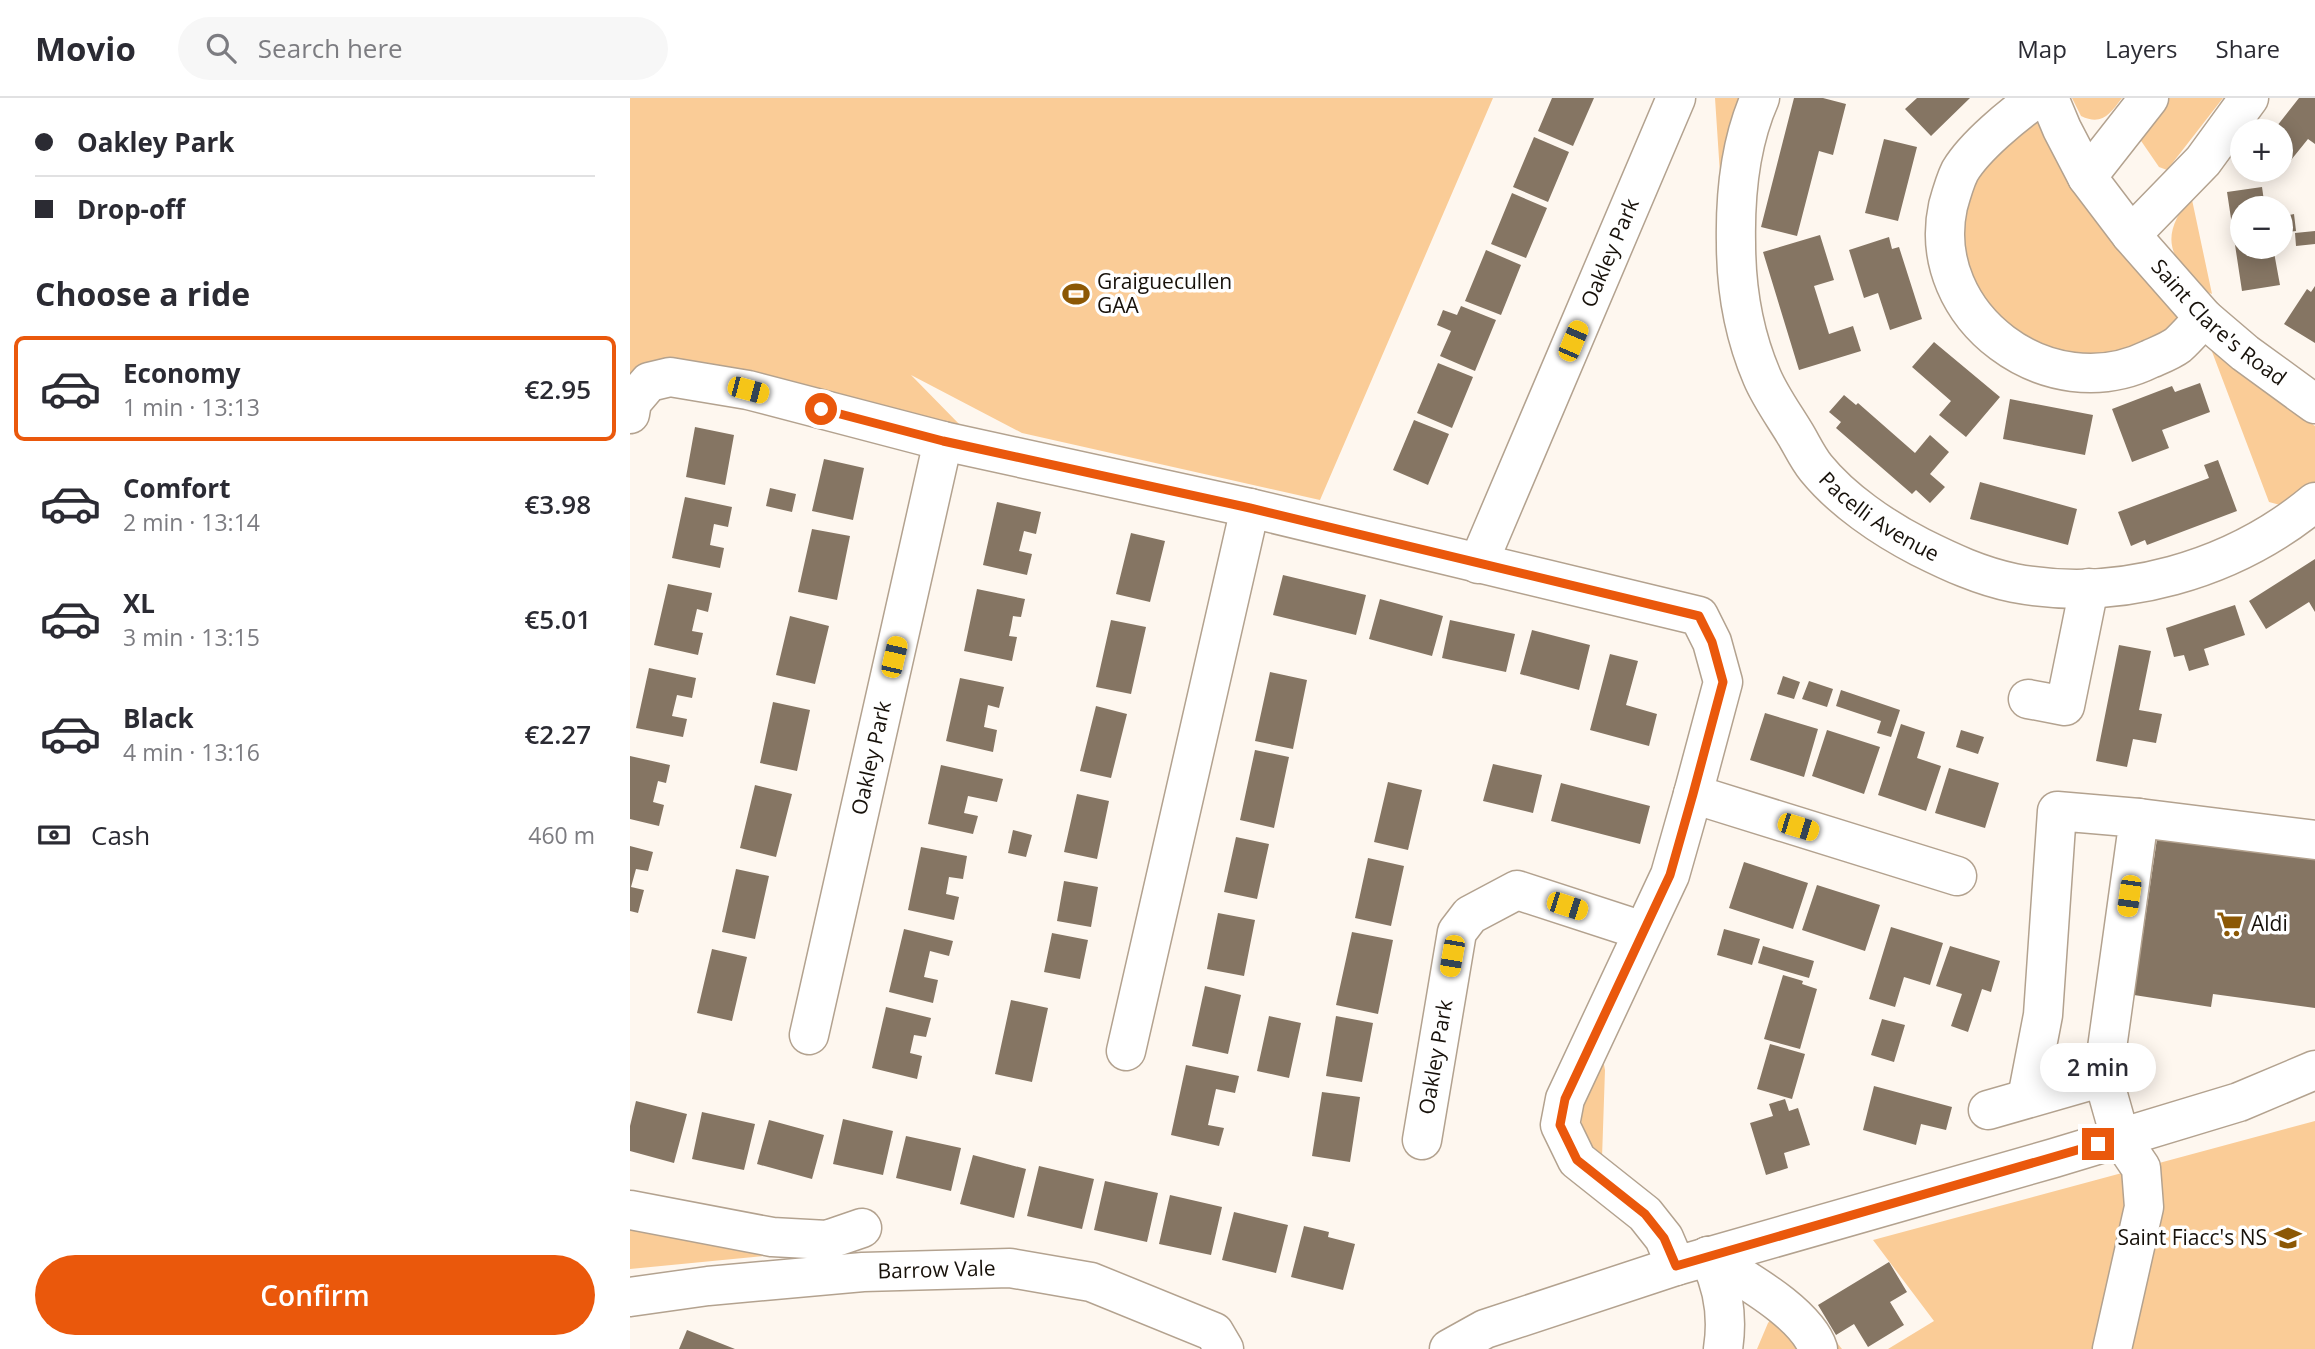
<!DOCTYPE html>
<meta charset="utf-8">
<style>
:root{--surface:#fff;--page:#f7f7f7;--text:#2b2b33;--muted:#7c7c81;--line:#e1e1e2;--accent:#ea580c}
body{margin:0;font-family:"Open Sans",sans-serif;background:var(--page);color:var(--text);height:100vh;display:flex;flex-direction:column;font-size:26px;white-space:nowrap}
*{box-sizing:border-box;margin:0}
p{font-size:23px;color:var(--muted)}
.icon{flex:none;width:38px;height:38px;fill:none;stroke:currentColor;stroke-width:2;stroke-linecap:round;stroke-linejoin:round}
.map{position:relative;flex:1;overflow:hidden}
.panel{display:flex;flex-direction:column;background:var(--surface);width:630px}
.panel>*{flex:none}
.hud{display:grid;align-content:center;height:154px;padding:0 35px;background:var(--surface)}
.fabs{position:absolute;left:1600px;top:21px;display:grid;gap:14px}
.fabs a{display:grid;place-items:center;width:63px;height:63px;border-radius:50%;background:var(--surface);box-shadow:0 4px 18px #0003;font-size:35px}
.end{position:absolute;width:32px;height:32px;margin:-16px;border:9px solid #ea580c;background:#fff;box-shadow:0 0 0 4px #fff}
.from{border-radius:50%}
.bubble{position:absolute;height:49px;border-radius:24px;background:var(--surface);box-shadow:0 4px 18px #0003;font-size:23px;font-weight:600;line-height:49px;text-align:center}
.car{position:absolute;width:21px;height:42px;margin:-21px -10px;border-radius:9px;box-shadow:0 0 5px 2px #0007;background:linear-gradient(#f5c518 24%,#345 0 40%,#f5c518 0 76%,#345 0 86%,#f5c518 0)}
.hud b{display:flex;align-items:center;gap:24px;height:66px;font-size:26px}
.hud b+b{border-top:2px solid var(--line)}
.hud i{width:18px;height:18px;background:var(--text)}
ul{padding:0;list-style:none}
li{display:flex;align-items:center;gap:21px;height:105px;margin:0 14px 10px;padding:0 21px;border:4px solid transparent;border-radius:10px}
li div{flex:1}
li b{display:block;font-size:26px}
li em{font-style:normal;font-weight:600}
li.current{border-color:var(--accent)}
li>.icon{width:63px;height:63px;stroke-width:1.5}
h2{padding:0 35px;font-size:32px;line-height:84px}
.pay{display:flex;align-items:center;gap:18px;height:77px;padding:0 35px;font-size:26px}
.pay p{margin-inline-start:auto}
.action{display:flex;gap:14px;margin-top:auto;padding:14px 35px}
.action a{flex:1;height:80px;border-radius:42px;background:var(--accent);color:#fff;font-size:28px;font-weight:600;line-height:80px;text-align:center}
header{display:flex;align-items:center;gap:42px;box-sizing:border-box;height:98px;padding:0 35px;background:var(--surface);border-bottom:2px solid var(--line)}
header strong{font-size:33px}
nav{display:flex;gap:38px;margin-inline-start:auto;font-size:24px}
.search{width:490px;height:63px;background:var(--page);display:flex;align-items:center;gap:18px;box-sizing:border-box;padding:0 24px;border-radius:38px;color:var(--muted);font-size:26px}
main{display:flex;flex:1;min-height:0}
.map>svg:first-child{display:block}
.green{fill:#facc97}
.building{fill:#857563}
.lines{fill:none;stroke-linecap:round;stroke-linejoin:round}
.minor-casing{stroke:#b3a28f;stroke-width:41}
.major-casing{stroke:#b3a28f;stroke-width:41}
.minor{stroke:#fff;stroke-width:38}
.major{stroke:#fff;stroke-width:38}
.route{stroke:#ea580c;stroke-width:9}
.labels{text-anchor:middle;stroke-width:7;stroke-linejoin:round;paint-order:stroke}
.street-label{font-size:21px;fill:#17110a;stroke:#fff}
.poi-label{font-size:21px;fill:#17110a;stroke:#fff;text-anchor:start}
</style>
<header>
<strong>Movio</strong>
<div class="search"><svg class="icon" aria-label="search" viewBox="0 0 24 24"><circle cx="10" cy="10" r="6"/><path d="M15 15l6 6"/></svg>Search here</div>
<nav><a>Map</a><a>Layers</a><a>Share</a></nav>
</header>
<main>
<section class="panel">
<div class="hud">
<b><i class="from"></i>Oakley Park</b>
<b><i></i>Drop-off</b>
</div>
<h2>Choose a ride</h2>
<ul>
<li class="current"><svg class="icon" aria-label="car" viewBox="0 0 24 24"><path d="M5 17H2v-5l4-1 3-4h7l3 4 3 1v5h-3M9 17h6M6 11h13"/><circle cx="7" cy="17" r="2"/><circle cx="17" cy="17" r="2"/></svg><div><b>Economy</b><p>1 min · 13:13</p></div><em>€2.95</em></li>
<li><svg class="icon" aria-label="car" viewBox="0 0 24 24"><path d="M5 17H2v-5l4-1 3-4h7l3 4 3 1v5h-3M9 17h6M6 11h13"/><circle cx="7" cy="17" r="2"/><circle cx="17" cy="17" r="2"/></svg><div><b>Comfort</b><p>2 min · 13:14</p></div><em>€3.98</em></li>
<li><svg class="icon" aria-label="car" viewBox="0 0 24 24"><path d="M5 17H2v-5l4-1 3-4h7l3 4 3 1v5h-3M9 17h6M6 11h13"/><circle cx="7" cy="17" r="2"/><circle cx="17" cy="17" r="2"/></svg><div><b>XL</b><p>3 min · 13:15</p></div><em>€5.01</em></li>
<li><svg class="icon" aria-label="car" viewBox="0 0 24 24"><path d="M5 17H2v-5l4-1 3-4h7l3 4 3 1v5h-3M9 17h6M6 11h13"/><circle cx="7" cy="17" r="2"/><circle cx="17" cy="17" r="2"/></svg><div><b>Black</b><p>4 min · 13:16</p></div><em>€2.27</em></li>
</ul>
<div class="pay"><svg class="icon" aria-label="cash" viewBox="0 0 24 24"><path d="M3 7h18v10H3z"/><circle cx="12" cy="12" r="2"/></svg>Cash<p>460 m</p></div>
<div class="action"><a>Confirm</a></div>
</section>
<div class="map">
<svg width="1685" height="1251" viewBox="0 0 1685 1251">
<rect width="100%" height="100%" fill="#fef7ef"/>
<path class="green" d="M0 0H863L690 402 392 335 281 277 332 329 0 279Z
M1085 0H1115L1091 91Z
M1442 0H1492C1480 16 1472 28 1451 18Z
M1537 0H1593L1537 72 1529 69 1507 37Z
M1408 17 1555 221 1524 246 1434 262 1345 207 1329 115 1361 54Z
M1561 97 1582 196C1574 193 1568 185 1561 179 1531 148 1539 129 1561 97Z
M1581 251 1636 294 1685 328V385L1654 408 1639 404Z
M972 956 975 972 972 1060C962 1055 960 1049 956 1039 942 1010 960 983 972 956Z
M1685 1023V1251H1258L1304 1223 1243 1142Z
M0 1120 185 1153 0 1171Z
M1165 1192 1212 1251H1127L1138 1225Z"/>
<path class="building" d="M922 0H964L943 48 908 33Z
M1164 0H1193L1216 6 1203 57 1189 53 1167 138 1131 129Z
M1287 0H1340L1301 38 1275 11Z
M1669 0H1685V46L1678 41 1653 72 1650 70V33H1643Z
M904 39 939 54 918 104 883 89Z
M1254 41 1287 49 1268 123 1235 115Z
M1632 89 1635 110H1612V149H1643L1650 187 1612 193 1597 94Z
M882 95 917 110 896 160 861 146Z
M1664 116 1666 133 1650 135V119Z
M1685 133V146L1666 148 1665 135Z
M1190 137 1204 182 1184 188 1199 236 1223 228 1231 253 1169 272 1133 154Z
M1259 139 1262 151 1269 149 1292 221 1260 232 1248 195 1234 200 1219 152Z
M856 152 891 167 871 217 835 203Z
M1685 188V245L1654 226 1677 191 1681 194Z
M831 208 866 222 845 273 810 258 821 233 807 227 813 212 827 217Z
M1304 244 1370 299 1336 339 1309 317 1321 303 1282 269Z
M808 265 843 279 822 330 787 315Z
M1570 285 1580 314 1532 332 1539 350 1502 364 1482 311 1542 288 1545 294Z
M1214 297 1226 307 1228 305 1285 355 1300 337 1319 354 1300 376 1315 389 1300 405 1286 392 1282 396 1206 330 1211 324 1199 314Z
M1380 301 1463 317 1455 357 1373 341Z
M784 322 819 336 798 387 763 372Z
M65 329 104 337 95 387 56 379Z
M194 361 234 370 223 422 182 413Z
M1588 362 1607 413 1517 447 1515 442 1501 448 1488 414 1579 380 1574 367Z
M1350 384 1447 411 1438 447 1340 421Z
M140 390 166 396 162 414 136 408Z
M55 399 102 409 98 429 84 426 80 447 94 450 90 470 42 460Z
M367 404 411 414 406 436 394 433 389 453 402 456 397 477 353 467Z
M182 431 220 438 207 502 168 494Z
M501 435 535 443 520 504 486 496Z
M1685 461V514L1679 504 1636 531 1619 503Z
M653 477 736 497 726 537 643 517Z
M38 486 82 495 78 514 67 511 62 533 73 535 68 557 24 547Z
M347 491 395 501 391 519 383 518 381 529 379 538 387 539 382 563 334 553Z
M750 501 813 518 802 558 739 541Z
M1605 507 1615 537 1574 551 1579 567 1559 573 1554 557 1544 559 1536 530Z
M160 518 199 528 185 586 146 577Z
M481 522 516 529 501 596 466 589Z
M820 522 885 536 876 574 812 560Z
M902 532 960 547 949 592 890 576Z
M1489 547 1521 553 1509 612 1532 616 1526 645 1503 641 1497 669 1466 663Z
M980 556 1008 563 996 607 1027 616 1019 648 960 632Z
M19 570 66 580 62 600 47 597 42 618 57 621 53 639 6 630Z
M640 574 677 582 663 651 625 643Z
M1153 578 1170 584 1164 601 1147 596Z
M330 580 374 589 369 610 358 607 354 629 367 632 363 654 316 643Z
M1179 583 1203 591 1197 609 1172 601Z
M1211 592 1270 612 1261 639 1247 635 1251 623 1206 608Z
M143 604 180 612 167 673 130 665Z
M466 608 497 616 481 680 450 673Z
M1135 615 1188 631 1174 679 1120 662Z
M1271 626 1295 634 1287 660 1311 668 1296 713 1248 697Z
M1197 632 1250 649 1234 696 1182 678Z
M1331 632 1354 639 1348 656 1326 649Z
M625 652 659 659 644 730 610 722Z
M0 658 40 667 36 685 28 683 23 704 34 707 29 728 0 721Z
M863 666 912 677 903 715 853 703Z
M311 667 373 681 367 704 338 698 334 715 348 718 343 736 298 726Z
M1319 670 1369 685 1355 730 1305 715Z
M758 684 792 692 778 752 744 744Z
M931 685 1020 708 1010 746 921 723Z
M125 687 162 696 146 759 110 750Z
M447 696 479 703 467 761 434 754Z
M383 732 402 737 396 759 378 755Z
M1528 734 1685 757V910L1583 896 1581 909 1504 897Z
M606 739 639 746 627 801 594 794Z
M0 748 23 754 18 773 6 771 1 789 14 792 8 815 0 813Z
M291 749 337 758 333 781 319 779 316 796 329 799 324 822 278 812Z
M738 760 774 768 761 828 725 820Z
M1114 764 1178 785 1163 831 1099 810Z
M106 771 139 778 125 841 92 834Z
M434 783 468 789 461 829 427 823Z
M1187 787 1250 807 1235 853 1172 832Z
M588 815 625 822 614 878 577 871Z
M1261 829 1313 845 1300 887 1274 879 1265 909 1239 901Z
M274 831 323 843 319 858 300 853 294 879 308 882 303 905 259 894Z
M1094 831 1130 841 1122 867 1087 857Z
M722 834 763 842 748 916 706 907Z
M422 835 458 842 450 881 414 874Z
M1133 848 1184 863 1179 880 1128 865Z
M1320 848 1370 863 1361 894 1352 891 1338 934 1321 928 1332 896 1306 888Z
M82 851 117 859 102 923 67 915Z
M1153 877 1173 883 1172 886 1187 891 1170 951 1134 941Z
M575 888 611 897 598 956 562 948Z
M381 902 418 910 402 984 365 976Z
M256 909 301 920 296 939 284 937 280 955 292 958 287 981 242 970Z
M639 918 671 925 659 980 627 973Z
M706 918 743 925 732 984 696 978Z
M1252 921 1275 927 1264 964 1241 957Z
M1140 946 1175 956 1162 1001 1127 991Z
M556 967 609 978 605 995 586 991 578 1027 594 1030 589 1048 541 1037Z
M1244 988 1322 1009 1316 1032 1291 1026 1286 1047 1233 1032Z
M692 994 730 999 720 1064 682 1058Z
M1155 1001 1159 1013 1168 1010 1180 1047 1154 1055 1158 1070 1136 1077 1120 1025 1143 1018 1139 1006Z
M6 1003 57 1016 44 1065 0 1053V1028Z
M72 1014 125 1026 114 1072 62 1061Z
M213 1021 263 1033 253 1077 203 1066Z
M139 1022 194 1037 182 1081 127 1066Z
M276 1038 331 1050 321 1093 266 1080Z
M343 1057 396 1071 384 1120 330 1106Z
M409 1068 464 1081 452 1131 397 1118Z
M475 1083 528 1095 517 1144 464 1132Z
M540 1097 592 1109 581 1157 529 1146Z
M604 1114 658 1127 646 1175 592 1162Z
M674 1128 699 1134 698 1139 725 1146 713 1192 661 1179Z
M1259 1164 1277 1194 1260 1204 1274 1227 1238 1249 1224 1226 1206 1237 1188 1207Z
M57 1232 105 1251H49Z"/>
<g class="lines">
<defs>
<g id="minor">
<path id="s1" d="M1130 0C1110 45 1105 95 1106 145 1106 189 1114 237 1132 279 1140 298 1153 316 1164 334 1171 345 1177 359 1186 370 1212 402 1253 430 1290 449 1320 464 1350 478 1384 485 1489 505 1603 472 1685 404"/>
<path d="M1407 0C1383 17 1345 48 1330 73 1325 83 1321 97 1318 108 1294 219 1419 311 1520 261 1529 257 1540 253 1548 247 1557 239 1565 229 1574 220"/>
<path id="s2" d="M1419 0 1432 31 1457 79 1501 137 1574 220 1615 255 1685 306"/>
<path d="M1457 79 1519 0"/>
<path d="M1501 137 1573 63 1619 0"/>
<path d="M0 316 2 304 19 284 40 279 118 292 313 343 620 410 1069 518 1082 544 1093 584 1063 696 1040 777 935 1001 930 1027 947 1062 1015 1116 1034 1140 1046 1168"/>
<path id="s3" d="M848 466 1046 0"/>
<path d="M1398 601 1435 608 1459 490"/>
<path d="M1063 696 1327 778"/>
<path d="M1509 720 1685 742"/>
<path id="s4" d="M179 937 313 343"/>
<path d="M496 953 620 410"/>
<path d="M1397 1000 1413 917 1427 713 1509 720 1473 979"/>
<path d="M1358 1012 1473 979 1490 1039 1511 1070 1514 1109 1482 1251"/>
<path id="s5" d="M792 1042 827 834 840 817 887 792 1013 833"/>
<path d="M0 1112 142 1139 197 1142 232 1130"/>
<path d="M1078 1158C1110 1179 1176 1214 1188 1251"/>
<path d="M1078 1158C1093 1187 1098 1219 1093 1251"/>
<path id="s6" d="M0 1199 78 1188 233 1174 380 1170 461 1184 584 1234 594 1251"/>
</g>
<path id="major" d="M819 1251 855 1231 1046 1168 1424 1060 1609 1004 1685 972"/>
</defs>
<use href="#minor" class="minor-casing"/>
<use href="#major" class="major-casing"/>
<use href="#minor" class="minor"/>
<use href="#major" class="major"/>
</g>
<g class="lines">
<path class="route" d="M191 311 313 343 620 410 1069 518 1082 544 1093 584 1063 696 1040 777 935 1001 930 1027 947 1062 1015 1116 1034 1140 1046 1168 1468 1046"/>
</g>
<defs>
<symbol id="stadium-bare" viewBox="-9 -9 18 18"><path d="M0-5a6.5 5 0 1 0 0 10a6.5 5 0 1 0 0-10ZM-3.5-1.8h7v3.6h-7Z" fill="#8c5805" stroke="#fff" stroke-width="2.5" paint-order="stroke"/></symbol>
<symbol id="supermarket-bare" viewBox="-9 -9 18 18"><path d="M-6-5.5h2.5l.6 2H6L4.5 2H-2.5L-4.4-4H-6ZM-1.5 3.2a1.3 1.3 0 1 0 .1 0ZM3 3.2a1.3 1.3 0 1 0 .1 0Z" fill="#8c5805" stroke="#fff" stroke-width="2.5" paint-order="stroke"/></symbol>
<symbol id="school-bare" viewBox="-9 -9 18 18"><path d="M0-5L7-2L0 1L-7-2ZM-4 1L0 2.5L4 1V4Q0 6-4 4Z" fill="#8c5805" stroke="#fff" stroke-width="2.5" paint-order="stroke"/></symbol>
</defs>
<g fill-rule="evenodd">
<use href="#stadium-bare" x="427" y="177" width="38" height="38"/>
<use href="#supermarket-bare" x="1581" y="807" width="38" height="38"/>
<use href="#school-bare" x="1639" y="1121" width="38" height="38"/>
</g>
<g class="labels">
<g class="street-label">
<text dy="7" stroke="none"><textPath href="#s3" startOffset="338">Oakley Park</textPath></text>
<text dy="7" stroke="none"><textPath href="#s2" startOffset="285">Saint Clare's Road</textPath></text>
<text dy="7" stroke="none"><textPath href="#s1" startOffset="472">Pacelli Avenue</textPath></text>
<text dy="7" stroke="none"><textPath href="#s4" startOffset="284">Oakley Park</textPath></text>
<text dy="7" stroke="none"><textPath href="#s5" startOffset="84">Oakley Park</textPath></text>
<text dy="7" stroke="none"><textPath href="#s6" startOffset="308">Barrow Vale</textPath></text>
</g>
<g class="poi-label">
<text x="467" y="191">Graiguecullen<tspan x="467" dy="24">GAA</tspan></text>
<text x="1621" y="833">Aldi</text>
<text x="1637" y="1147" text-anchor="end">Saint Fiacc's NS</text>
</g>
</g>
</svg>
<div class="fabs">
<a>+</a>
<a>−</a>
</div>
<i class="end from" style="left:191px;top:311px"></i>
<i class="end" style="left:1468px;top:1046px"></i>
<div class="bubble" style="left:1410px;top:945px;width:116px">2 min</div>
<i class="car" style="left:943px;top:243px;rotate:23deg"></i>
<i class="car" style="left:118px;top:292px;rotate:105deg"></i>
<i class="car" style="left:264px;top:559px;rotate:13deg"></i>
<i class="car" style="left:1168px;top:729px;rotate:107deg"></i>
<i class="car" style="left:1499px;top:798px;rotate:188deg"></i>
<i class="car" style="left:937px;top:808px;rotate:108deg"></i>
<i class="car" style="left:822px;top:858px;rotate:190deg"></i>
</div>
</main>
